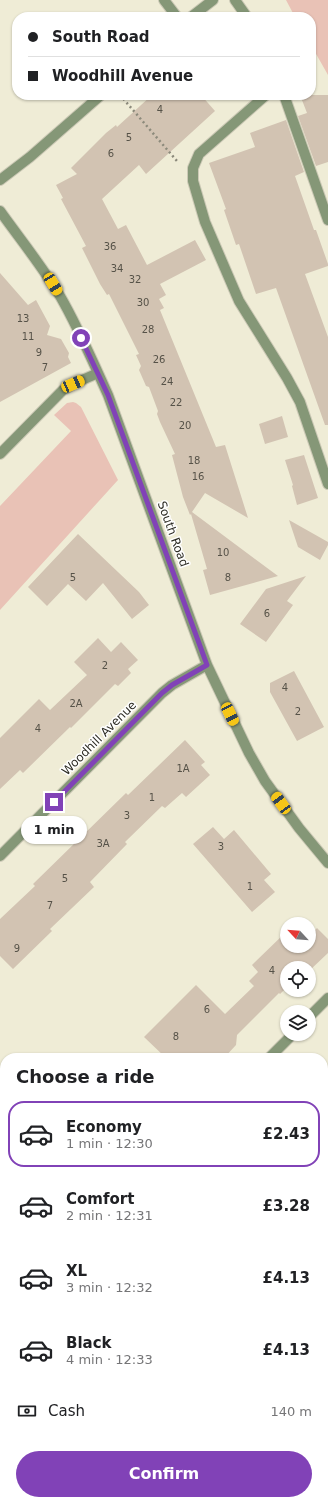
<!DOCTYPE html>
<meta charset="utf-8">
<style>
:root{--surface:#fff;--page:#f2f2f2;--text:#202124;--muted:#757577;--line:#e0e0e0;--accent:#8142b7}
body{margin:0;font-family:"DejaVu Sans",sans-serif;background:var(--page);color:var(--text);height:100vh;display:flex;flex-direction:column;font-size:15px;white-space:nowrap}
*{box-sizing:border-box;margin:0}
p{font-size:13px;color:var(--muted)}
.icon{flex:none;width:22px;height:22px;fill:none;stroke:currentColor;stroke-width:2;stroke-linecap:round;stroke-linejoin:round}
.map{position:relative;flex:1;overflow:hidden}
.panel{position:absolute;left:0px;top:1053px;width:328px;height:452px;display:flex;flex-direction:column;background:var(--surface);border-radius:16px 16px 0 0;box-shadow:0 1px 3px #0004}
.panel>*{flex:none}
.guide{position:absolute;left:12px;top:12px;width:304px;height:88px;border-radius:16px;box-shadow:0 1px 3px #0004;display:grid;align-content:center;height:88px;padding:0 16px;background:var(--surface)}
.needle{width:26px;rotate:296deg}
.controls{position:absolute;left:280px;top:917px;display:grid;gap:8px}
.controls a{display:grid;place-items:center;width:36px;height:36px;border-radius:50%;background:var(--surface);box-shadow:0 1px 3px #0004;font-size:20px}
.end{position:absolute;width:18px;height:18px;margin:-9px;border:5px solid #8142b7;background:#fff;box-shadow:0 0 0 2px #fff}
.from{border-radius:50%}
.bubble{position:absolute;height:28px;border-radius:14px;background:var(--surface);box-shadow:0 1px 3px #0004;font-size:13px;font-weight:800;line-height:28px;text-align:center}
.car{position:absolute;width:12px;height:24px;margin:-12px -6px;border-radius:5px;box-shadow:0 0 3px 1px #0007;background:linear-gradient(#f5c518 24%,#345 0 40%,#f5c518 0 76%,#345 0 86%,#f5c518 0)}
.guide b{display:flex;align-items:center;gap:14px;height:38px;font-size:15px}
.guide b+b{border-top:1px solid var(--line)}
.guide i{width:10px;height:10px;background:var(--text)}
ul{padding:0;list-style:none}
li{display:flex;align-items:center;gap:12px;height:66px;margin:0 8px 6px;padding:0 8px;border:2px solid transparent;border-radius:16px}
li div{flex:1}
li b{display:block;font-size:15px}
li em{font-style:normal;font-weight:800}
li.on{border-color:var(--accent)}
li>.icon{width:36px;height:36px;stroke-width:1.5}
h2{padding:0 16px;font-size:18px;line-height:48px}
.pay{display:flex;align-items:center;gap:10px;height:44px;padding:0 16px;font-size:15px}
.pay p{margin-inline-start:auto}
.cta{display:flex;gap:8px;margin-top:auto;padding:8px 16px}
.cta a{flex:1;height:46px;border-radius:24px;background:var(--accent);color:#fff;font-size:16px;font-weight:800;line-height:46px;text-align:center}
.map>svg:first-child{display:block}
.green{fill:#e9c2b6}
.building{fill:#d2c3b2}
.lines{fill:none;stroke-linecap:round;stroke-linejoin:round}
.minor-casing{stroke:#ccc9b6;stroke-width:12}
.path{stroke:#8c8a7b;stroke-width:2.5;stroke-dasharray:2 3;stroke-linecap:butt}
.minor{stroke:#859777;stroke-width:10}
.route{stroke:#8142b7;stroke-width:5}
.labels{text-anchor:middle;stroke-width:3;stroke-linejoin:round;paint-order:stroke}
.number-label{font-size:10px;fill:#565248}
.street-label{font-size:12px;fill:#2d2c24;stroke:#fff}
</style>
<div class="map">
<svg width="328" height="1505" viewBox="0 0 328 1505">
<rect width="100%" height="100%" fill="#efecd6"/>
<path class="green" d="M286 0H328V75L311 45V17H295Z
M73 402 76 403 81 407 118 480 0 610V506L71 431 54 415 67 403Z"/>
<path class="building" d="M152 95H201L215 111 146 174 139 165 102 199 118 229 126 225 147 265 195 240 206 260 160 284 166 295 159 299 164 308 160 310 216 447 225 445 248 518 205 493 192 512 278 576 210 595 203 570 207 569 191 514 190 515 183 497 172 455 175 454 160 422 157 414 158 411 149 387 146 386 139 370 141 366 136 355 139 354 109 294 107 295 100 284 82 248 86 246 61 199 63 198 56 185 77 174 71 168 106 133 116 125 117 127Z
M300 95H328V162L316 166 298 116 307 113Z
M286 120 304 172 295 176 314 230H316L328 264V266L305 274 328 337V425H325L276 288 256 294 239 244 236 245 224 210 226 209 209 163 255 147 250 133Z
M0 273 28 305 36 300 50 326 47 335 61 339 69 353 68 357 71 363 0 402Z
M282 416 288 437 265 444 259 424Z
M304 455 318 498 297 505 292 486 293 485 285 460Z
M289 520 328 542V545L320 560 298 547Z
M78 534 139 592 149 605 132 619 103 583 86 601 68 584 47 606 28 587Z
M306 576 287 601 293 605 266 642 240 624 266 589Z
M98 638 111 652 121 642 138 660 128 669 131 673 118 686 115 684 71 728 70 727 23 773 20 770 0 789V738L39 699 50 710 87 675 74 662Z
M294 671 324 727 297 741 270 692V683Z
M185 740 205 762 201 765 210 775 186 797 182 793 165 808 162 806 125 842 127 844 90 882 94 887 50 929 52 931 13 969 0 956V919L35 886 33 884 126 793 128 795Z
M213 827 224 839 234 830 271 874 264 880 275 892 252 912 193 844Z
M317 928 328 939V953L309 971V968H287V987L280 994 279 993 237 1035 236 1045 224 1058H166L144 1037 196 985 225 1014 254 986 249 981 258 972 252 965 287 931V946H309V937Z"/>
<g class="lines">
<defs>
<path id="minor" d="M164 0 177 17
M235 0 247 17
M191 17 213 0
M266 95 199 154 193 168V181L205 222 239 301 287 378 300 402 328 484
M284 95 328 220
M0 180 30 157 101 95
M0 211C20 239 42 266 60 296 78 327 93 362 108 395L207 665 249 753 265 781 299 828 328 863
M0 454 63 390 73 384 98 373
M0 856 162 693 172 685 207 665
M309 1017 328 998
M269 1058 293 1034
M0 1499 11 1505"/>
</defs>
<use href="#minor" class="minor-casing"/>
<path class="path" d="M120 95 177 161"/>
<use href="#minor" class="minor"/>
</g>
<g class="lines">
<path class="route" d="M54 802 162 693 172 685 207 665 108 395 81 338"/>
</g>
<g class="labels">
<g class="number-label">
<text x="160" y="113">4</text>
<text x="129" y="141">5</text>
<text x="111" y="157">6</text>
<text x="110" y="250">36</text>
<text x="117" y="272">34</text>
<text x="135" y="283">32</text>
<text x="143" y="306">30</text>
<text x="23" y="322">13</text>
<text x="148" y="333">28</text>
<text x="28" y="340">11</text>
<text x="39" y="356">9</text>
<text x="159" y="363">26</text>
<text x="45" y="371">7</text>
<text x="167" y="385">24</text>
<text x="176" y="406">22</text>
<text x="185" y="429">20</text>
<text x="194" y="464">18</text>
<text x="198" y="480">16</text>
<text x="223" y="556">10</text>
<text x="73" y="581">5</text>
<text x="228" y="581">8</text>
<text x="267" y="617">6</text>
<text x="105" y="669">2</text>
<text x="285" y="691">4</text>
<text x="76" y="707">2A</text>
<text x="298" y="715">2</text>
<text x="38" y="732">4</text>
<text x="183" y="772">1A</text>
<text x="152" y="801">1</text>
<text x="127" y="819">3</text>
<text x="103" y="847">3A</text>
<text x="221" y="850">3</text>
<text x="65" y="882">5</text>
<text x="250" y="890">1</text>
<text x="50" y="909">7</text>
<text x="17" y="952">9</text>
<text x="272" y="974">4</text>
<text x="207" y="1013">6</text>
<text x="176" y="1040">8</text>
</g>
<g class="street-label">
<text transform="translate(173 534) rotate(70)" y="4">South Road</text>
<text transform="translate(99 738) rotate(-45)" y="4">Woodhill Avenue</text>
</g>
</g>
</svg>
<div class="controls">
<a><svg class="needle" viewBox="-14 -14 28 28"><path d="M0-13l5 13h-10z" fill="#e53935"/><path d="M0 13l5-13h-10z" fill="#757577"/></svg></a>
<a><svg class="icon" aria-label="locate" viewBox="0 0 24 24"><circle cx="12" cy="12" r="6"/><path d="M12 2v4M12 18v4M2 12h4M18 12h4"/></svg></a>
<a><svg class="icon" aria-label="layers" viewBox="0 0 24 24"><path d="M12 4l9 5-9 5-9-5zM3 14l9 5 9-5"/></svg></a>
</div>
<i class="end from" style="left:81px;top:338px"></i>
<i class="end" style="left:54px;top:802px"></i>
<div class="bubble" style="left:21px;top:816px;width:66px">1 min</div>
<i class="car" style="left:53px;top:284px;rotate:149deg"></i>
<i class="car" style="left:73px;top:384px;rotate:67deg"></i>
<i class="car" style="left:230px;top:714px;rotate:154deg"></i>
<i class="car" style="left:281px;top:803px;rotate:324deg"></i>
<div class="guide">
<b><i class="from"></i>South Road</b>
<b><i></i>Woodhill Avenue</b>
</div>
<section class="panel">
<h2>Choose a ride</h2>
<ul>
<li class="on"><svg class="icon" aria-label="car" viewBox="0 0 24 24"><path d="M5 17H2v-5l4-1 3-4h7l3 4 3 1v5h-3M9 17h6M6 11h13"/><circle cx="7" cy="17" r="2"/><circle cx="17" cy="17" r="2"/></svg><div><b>Economy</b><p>1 min · 12:30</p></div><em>£2.43</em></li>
<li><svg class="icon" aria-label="car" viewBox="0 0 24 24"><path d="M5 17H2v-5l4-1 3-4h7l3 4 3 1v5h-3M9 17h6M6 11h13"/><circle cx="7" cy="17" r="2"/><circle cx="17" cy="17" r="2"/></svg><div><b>Comfort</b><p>2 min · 12:31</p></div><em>£3.28</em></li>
<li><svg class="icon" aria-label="car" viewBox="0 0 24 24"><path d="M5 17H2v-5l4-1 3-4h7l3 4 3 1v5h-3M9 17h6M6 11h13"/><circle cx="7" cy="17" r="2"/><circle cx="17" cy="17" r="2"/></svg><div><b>XL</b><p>3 min · 12:32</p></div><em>£4.13</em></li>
<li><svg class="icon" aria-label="car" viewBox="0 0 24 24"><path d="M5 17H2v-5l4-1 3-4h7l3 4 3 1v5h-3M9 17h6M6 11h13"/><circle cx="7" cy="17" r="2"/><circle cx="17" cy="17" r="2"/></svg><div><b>Black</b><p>4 min · 12:33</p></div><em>£4.13</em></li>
</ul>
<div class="pay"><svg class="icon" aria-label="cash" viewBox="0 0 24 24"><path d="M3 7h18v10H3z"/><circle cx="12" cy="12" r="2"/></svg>Cash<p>140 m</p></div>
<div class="cta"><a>Confirm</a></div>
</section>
</div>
